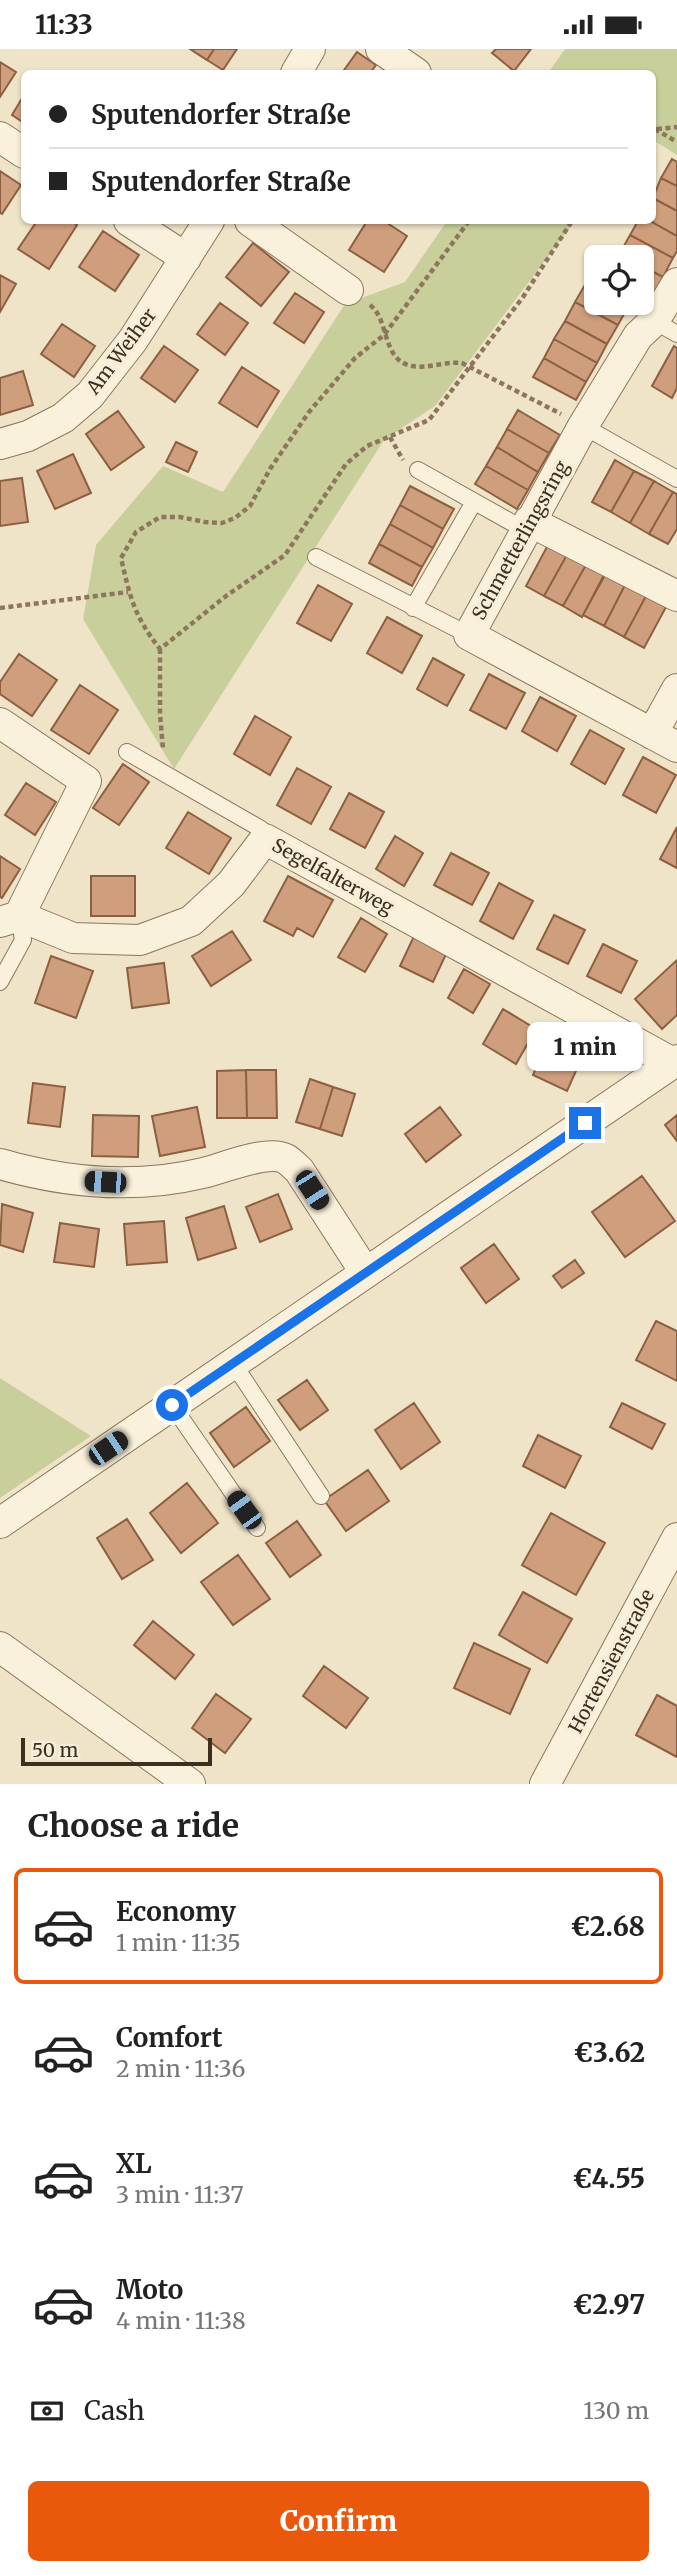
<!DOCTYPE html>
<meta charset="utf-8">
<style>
:root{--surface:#fff;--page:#f2f2f2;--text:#222;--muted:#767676;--line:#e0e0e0;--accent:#ea580c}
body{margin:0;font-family:Merriweather,serif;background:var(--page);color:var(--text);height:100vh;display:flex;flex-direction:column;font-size:26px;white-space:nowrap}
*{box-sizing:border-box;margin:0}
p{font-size:23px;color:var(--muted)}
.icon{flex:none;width:38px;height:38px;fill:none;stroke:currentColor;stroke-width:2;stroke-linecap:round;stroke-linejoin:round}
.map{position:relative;height:1735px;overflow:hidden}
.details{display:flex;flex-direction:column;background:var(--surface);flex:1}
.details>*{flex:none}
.top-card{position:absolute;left:21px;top:21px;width:635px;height:154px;border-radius:10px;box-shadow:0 2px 5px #0004;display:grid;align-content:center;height:154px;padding:0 28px;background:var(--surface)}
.buttons{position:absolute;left:584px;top:196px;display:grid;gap:14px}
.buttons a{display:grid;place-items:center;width:70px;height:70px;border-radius:10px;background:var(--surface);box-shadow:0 2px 5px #0004;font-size:35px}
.scale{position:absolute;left:21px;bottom:18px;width:191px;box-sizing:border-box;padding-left:7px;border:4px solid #3d2e20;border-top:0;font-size:19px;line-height:24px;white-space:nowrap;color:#3d2e20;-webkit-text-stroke:5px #f7eed8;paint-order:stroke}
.end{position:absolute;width:32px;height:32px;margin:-16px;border:9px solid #1a73e8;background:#fff;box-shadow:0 0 0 4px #fff}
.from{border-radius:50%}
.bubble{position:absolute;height:49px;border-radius:10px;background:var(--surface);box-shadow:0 2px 5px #0004;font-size:23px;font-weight:800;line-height:49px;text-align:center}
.car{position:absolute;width:21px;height:42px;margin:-21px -10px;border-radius:9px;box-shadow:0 0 5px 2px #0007;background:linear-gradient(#222 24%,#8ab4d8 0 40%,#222 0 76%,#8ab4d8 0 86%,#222 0)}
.top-card b{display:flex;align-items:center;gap:24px;height:66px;font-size:26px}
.top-card b+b{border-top:2px solid var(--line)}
.top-card i{width:18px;height:18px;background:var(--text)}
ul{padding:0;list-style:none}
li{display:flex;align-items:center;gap:21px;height:116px;margin:0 14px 10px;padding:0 14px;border:4px solid transparent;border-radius:10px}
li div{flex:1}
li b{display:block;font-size:26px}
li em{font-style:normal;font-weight:800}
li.on{border-color:var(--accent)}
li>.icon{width:63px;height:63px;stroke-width:1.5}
h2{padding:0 28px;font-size:32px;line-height:84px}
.pay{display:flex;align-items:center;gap:18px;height:77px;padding:0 28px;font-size:26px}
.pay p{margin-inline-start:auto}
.cta{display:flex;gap:14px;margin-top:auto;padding:14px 28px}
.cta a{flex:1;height:80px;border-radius:10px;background:var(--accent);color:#fff;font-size:28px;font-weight:800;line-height:80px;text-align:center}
.status{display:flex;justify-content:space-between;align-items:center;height:49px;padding:0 35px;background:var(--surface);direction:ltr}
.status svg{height:19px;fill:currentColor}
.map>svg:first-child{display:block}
.green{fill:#c9cf9b}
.building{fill:#cf9f7d;stroke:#8d5f41;stroke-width:2}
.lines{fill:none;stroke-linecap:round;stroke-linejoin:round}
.service-casing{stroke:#8d765c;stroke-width:18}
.minor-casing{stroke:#8d765c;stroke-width:32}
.path{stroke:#8d765c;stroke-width:4.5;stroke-dasharray:5 3.5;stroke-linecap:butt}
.service{stroke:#faf1dc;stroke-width:16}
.minor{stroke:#faf1dc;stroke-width:30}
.route{stroke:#1a73e8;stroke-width:9}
.labels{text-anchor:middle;stroke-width:7;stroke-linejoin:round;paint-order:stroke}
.street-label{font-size:19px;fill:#3d2e20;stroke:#f7eed8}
</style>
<div class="status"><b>11:33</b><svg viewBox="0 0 49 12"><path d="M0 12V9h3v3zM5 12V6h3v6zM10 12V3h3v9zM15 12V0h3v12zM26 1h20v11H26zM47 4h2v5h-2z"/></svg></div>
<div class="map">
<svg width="677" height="1735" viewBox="0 0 677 1735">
<rect width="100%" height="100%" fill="#f0e4c8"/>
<path class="green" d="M565 0H677V106L653 91V24H548Z
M447 172H575L435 357 384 391 174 720 83 570 96 496 163 417 223 443 345 255 405 233Z
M0 1329 91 1387 0 1449Z"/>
<path class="building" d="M190 0H214L207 11Z
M214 0H237L223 21 207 11Z
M496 0H531L514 22 492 4Z
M357 3 376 16 370 24H342Z
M0 13 16 23 0 48Z
M24 46V74L12 66Z
M672 110 677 113V137L661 129Z
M0 122 21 136 2 165 0 164Z
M661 129 677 137V162L653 149Z
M653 149 677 162V187L650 172H653Z
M37 172H71L77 176 49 220 18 200Z
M367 172H384L407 187 384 223 349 201Z
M638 172H650L677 187V202L673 209 630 186Z
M103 182 139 206 115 242 79 218Z
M630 186 673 209 663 228 642 217V208H627L620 204Z
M253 194 289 223 261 257 226 228Z
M596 215 597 216V240L586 234Z
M642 217 663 228 653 247 642 241Z
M0 226 16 235 0 263Z
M586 234 597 240V254H621L628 258 618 276 575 253Z
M295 244 324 263 304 294 274 274Z
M575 253 618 276 607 295 565 272Z
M220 254 248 274 225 306 197 285Z
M565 272 607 295 597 314 554 290Z
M62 275 95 297 74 328 41 305Z
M554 290 597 314 586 333 544 309Z
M164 297 198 321 175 353 141 329Z
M674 297 677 299V339L672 349 652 337Z
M544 309 586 333 576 351 533 328Z
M242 318 279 342 257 378 219 354Z
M23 322 33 356 0 366V329Z
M518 361 560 386 549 404 507 380Z
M118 362 144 398 111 421 86 385Z
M507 380 549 404 538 423 497 398Z
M176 393 197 403 188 423 166 413Z
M497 398 538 423 528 441 486 417Z
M73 405 91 444 55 460 37 422Z
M615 411 634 422 611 463 592 453Z
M486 417 528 441 517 460 475 435Z
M634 422 654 432 630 474 611 463Z
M22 429 28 473 0 477V432Z
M654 432 673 443 649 485 630 474Z
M410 437 454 460 443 480 400 456Z
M673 443 677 445V480L668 495 649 485Z
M400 456 443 480 433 499 390 475Z
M390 475 433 499 422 518 379 495Z
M549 494 568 504 544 547 526 537Z
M379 495 422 518 412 537 369 514Z
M568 504 587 514 563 557 544 547Z
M587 514 605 524 582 568 563 557Z
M605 526 625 536 604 577 583 566Z
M318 536 352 555 331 592 297 574Z
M625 536 646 547 624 588 604 577Z
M646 547 666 558 644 599 624 588Z
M387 568 422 587 402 624 367 604Z
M19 605 57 631 32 667 0 645V633Z
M433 609 464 626 447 657 417 640Z
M489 625 525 644 506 680 470 661Z
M80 636 118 661 89 705 51 681Z
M540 648 576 667 557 702 522 682Z
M255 667 291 688 270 726 234 705Z
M590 681 624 700 605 735 571 715Z
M643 708 676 726 656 764 623 746Z
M123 715 149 733 119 776 93 759Z
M297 719 331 738 311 775 277 756Z
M26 734 56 753 35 786 5 766Z
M349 744 384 763 365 799 330 780Z
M188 763 231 789 209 825 166 799Z
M677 778V819L660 810Z
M395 787 423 804 404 837 376 820Z
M451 804 489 824 472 856 434 836Z
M0 807 20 820 2 849 0 848Z
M91 827H135V867H91Z
M288 827 333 851 313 888 297 879 293 887 264 872Z
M499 834 533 852 513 890 480 872Z
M554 866 585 881 568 915 537 900Z
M361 869 387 885 365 923 338 908Z
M232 882 251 911 211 937 192 907Z
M414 887 447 903 433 933 400 917Z
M603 895 637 912 621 944 587 927Z
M51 907 93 922 76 969 35 954Z
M677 911V966L662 980 635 950Z
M164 914 169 954 132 959 127 919Z
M464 920 490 935 473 964 448 949Z
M503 960 536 980 516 1015 483 995Z
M549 988 584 1004 567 1042 533 1026Z
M246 1021H276L277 1069H247Z
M246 1021 247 1069H217V1022Z
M310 1030 333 1038 320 1080 296 1073Z
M33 1034 65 1038 60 1078 28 1074Z
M333 1038 355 1045 342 1087 320 1080Z
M197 1058 205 1098 160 1107 152 1067Z
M440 1058 461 1086 426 1113 405 1085Z
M93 1066 139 1067 138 1108 92 1107Z
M677 1066V1092L665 1076Z
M642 1127 675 1172 625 1208 592 1163Z
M278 1145 292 1180 260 1193 246 1158Z
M2 1155 33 1164 23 1203 0 1196Z
M224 1157 236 1199 198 1211 186 1169Z
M164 1172 167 1213 127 1216 124 1175Z
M60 1174 99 1180 94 1218 54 1213Z
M494 1195 519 1230 486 1254 461 1219Z
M575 1211 584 1224 562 1239 553 1227Z
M656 1272 677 1282V1332L636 1311Z
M307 1331 328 1361 300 1381 278 1351Z
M414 1354 440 1393 401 1420 375 1381Z
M622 1354 665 1375 652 1400 610 1378Z
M246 1358 270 1392 234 1418 210 1384Z
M538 1386 581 1407 565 1439 523 1417Z
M368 1421 389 1452 346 1482 324 1451Z
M187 1434 218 1474 181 1504 150 1464Z
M551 1464 605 1494 576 1546 522 1516Z
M127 1470 153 1511 122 1530 97 1489Z
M297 1472 321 1506 290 1528 266 1494Z
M238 1506 270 1550 233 1576 201 1533Z
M523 1543 572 1570 547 1614 499 1586Z
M153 1572 194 1606 175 1630 134 1596Z
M474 1594 530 1620 510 1665 454 1639Z
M324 1617 368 1649 346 1679 303 1647Z
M216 1645 251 1670 225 1704 192 1679Z
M657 1646 677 1657V1708L636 1686Z"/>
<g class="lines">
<defs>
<path id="service" d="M654 272 677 285
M583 377 677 430
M418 421 525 481
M316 508 469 586
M413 559 474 453
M127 703 261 780 265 790
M0 933 23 891 19 867
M233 1314 321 1447
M172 1356 257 1479"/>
<path id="minor" d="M381 0 416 24
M296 24 310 0
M0 88 24 104
M129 172 186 209
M250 172 348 241
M677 234 654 272 638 287 583 377 469 586 677 698
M0 395 28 387 63 369 90 346 133 291 209 172
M529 472 677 547
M0 674 86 732 19 867
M652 685 677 640
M0 873 19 867 73 889 140 891 191 872 231 835 265 790 673 1014
M0 1115C66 1134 136 1140 203 1124 224 1119 268 1100 286 1110 291 1113 295 1118 299 1121L365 1223
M0 1474 677 1011
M0 1598 190 1735
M545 1735 677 1489"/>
</defs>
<use href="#service" class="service-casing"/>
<use href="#minor" class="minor-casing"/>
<path class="path" d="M655 80 677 93
M657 80 677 78
M469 172 384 286 355 309 309 363 270 420 250 457 235 469 222 474 205 473 180 468H160L136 483 121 509C130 548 134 567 160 600L226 547 285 506 346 415 367 397 429 371 523 248 572 172
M370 256C390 271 381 311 412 317 428 320 446 312 462 314L561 365
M390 388 403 411
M0 559 128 543
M160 600V665L163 700"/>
<use href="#service" class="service"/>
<use href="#minor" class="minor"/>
</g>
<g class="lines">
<path class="route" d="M172 1356 585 1074"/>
</g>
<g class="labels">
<g class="street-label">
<text transform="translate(121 302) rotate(-53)" y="7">Am Weiher</text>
<text transform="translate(520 491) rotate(-61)" y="7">Schmetterlingsring</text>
<text transform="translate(333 827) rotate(29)" y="7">Segelfalterweg</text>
<text transform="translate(611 1612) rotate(-62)" y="7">Hortensienstraße</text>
</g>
</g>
</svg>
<div class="buttons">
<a><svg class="icon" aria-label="locate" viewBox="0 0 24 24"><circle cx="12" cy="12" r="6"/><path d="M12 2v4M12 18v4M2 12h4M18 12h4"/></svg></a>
</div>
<div class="scale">50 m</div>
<i class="end from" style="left:172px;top:1356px"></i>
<i class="end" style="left:585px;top:1074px"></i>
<div class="bubble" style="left:527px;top:973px;width:116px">1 min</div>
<i class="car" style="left:105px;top:1133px;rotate:273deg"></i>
<i class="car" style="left:312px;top:1141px;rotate:147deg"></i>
<i class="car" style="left:108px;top:1399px;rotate:56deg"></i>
<i class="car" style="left:244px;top:1461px;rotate:324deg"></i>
<div class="top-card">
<b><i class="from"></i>Sputendorfer Straße</b>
<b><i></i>Sputendorfer Straße</b>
</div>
</div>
<section class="details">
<h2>Choose a ride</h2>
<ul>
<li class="on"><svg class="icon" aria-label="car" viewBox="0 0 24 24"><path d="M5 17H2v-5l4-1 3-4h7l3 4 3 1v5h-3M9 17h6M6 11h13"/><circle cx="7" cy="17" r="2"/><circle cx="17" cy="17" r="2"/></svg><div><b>Economy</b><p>1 min · 11:35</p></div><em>€2.68</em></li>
<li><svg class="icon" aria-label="car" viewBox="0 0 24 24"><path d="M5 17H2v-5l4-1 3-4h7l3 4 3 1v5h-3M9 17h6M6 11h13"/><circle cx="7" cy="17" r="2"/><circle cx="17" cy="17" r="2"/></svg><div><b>Comfort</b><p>2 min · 11:36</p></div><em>€3.62</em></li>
<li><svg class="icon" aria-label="car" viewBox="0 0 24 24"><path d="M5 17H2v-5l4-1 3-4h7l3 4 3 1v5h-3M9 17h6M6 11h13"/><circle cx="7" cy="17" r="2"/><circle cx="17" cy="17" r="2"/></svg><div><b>XL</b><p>3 min · 11:37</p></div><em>€4.55</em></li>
<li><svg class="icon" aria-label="car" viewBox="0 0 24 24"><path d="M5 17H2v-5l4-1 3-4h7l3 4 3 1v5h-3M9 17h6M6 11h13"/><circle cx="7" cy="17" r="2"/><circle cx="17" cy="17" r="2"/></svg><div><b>Moto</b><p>4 min · 11:38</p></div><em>€2.97</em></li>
</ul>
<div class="pay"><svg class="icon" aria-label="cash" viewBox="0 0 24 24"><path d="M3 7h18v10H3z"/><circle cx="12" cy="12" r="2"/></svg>Cash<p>130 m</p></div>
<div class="cta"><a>Confirm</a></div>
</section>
